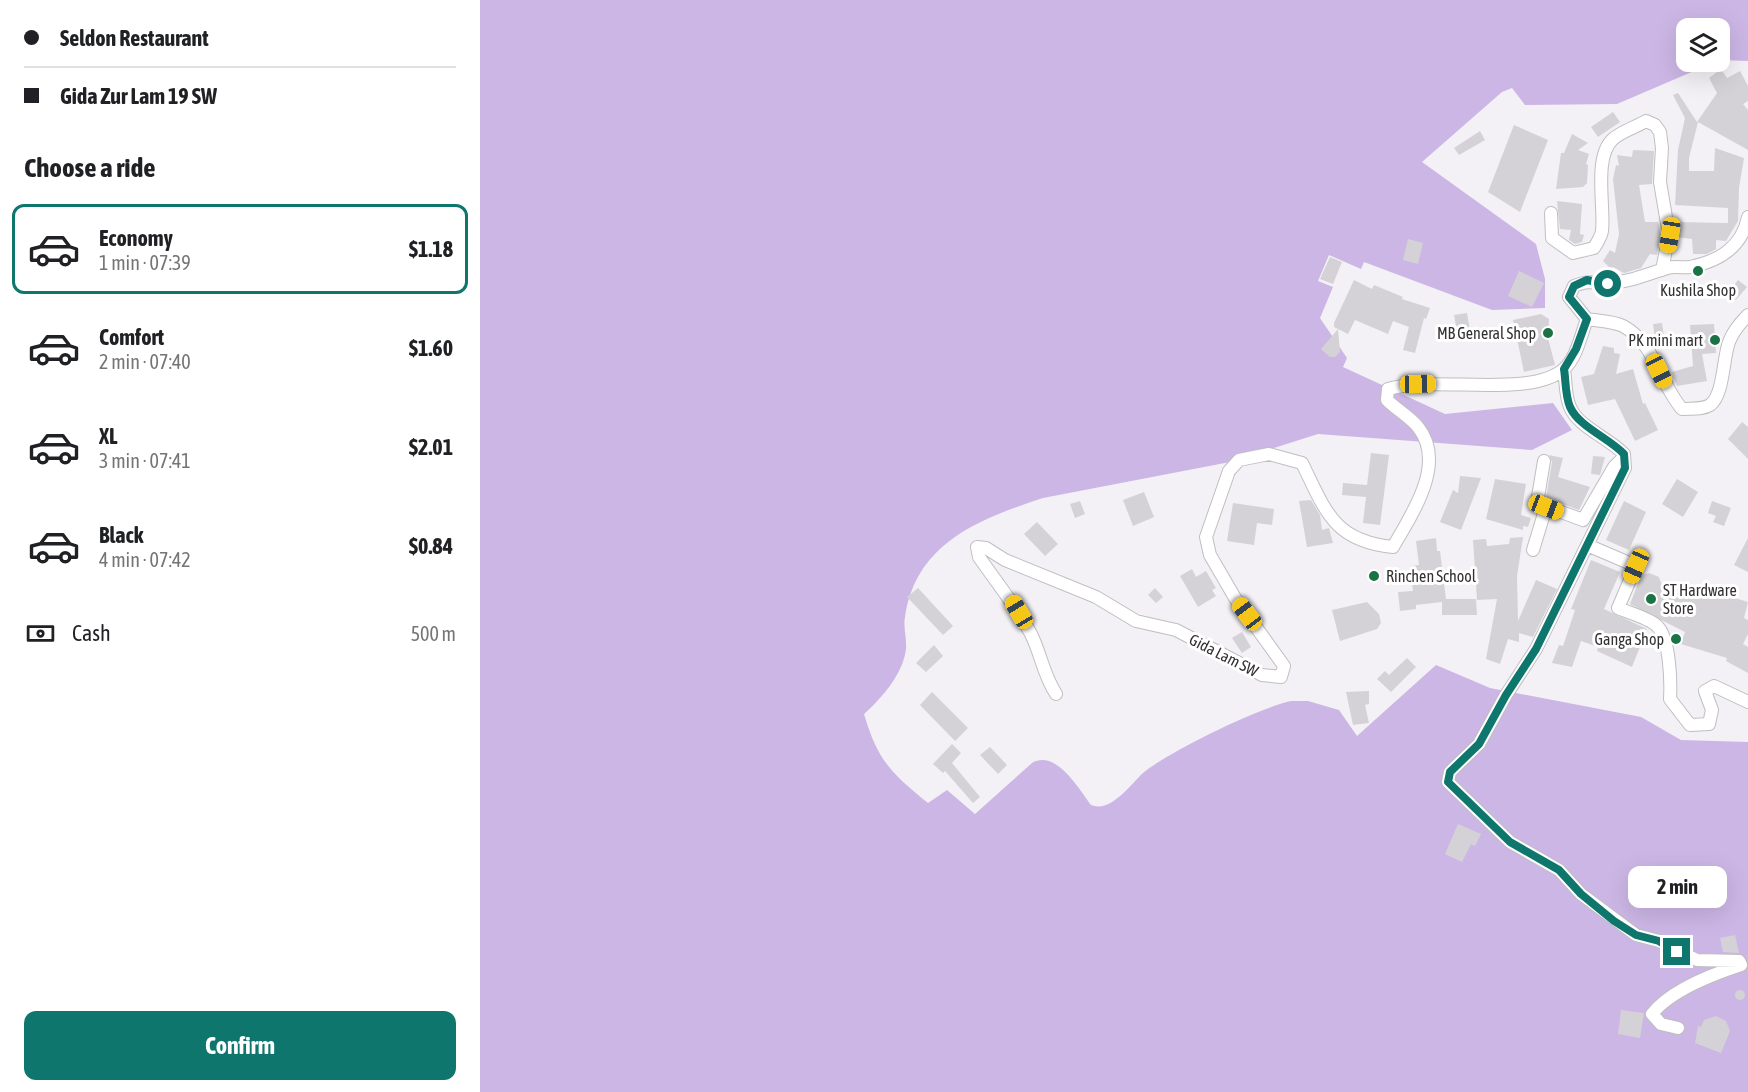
<!DOCTYPE html>
<meta charset="utf-8">
<style>
:root{--surface:#fff;--page:#f2f2f2;--text:#202124;--muted:#757577;--line:#e0e0e0;--accent:#0f766e}
body{margin:0;font-family:"Asap Condensed",sans-serif;background:var(--page);color:var(--text);height:100vh;display:flex;flex-direction:column;font-size:22px;white-space:nowrap}
*{box-sizing:border-box;margin:0}
p{font-size:20px;color:var(--muted)}
.icon{flex:none;width:33px;height:33px;fill:none;stroke:currentColor;stroke-width:2;stroke-linecap:round;stroke-linejoin:round}
.map{position:relative;flex:1;overflow:hidden}
.side{display:flex;flex-direction:column;background:var(--surface);width:480px}
.side>*{flex:none}
.banner{display:grid;align-content:center;height:132px;padding:0 24px;background:var(--surface)}
.controls{position:absolute;left:1196px;top:18px;display:grid;gap:12px}
.controls a{display:grid;place-items:center;width:54px;height:54px;border-radius:12px;background:var(--surface);box-shadow:0 6px 24px #0002;font-size:30px}
.end{position:absolute;width:27px;height:27px;margin:-14px;border:8px solid #0f766e;background:#fff;box-shadow:0 0 0 3px #fff}
.from{border-radius:50%}
.bubble{position:absolute;height:42px;border-radius:12px;background:var(--surface);box-shadow:0 6px 24px #0002;font-size:20px;font-weight:700;line-height:42px;text-align:center}
.car{position:absolute;width:18px;height:36px;margin:-18px -9px;border-radius:8px;box-shadow:0 0 4px 2px #0007;background:linear-gradient(#f5c518 24%,#345 0 40%,#f5c518 0 76%,#345 0 86%,#f5c518 0)}
.banner b{display:flex;align-items:center;gap:21px;height:57px;font-size:22px}
.banner b+b{border-top:2px solid var(--line)}
.banner i{width:15px;height:15px;background:var(--text)}
ul{padding:0;list-style:none}
li{display:flex;align-items:center;gap:18px;height:90px;margin:0 12px 9px;padding:0 12px;border:3px solid transparent;border-radius:12px}
li div{flex:1}
li b{display:block;font-size:22px}
li em{font-style:normal;font-weight:700}
li.current{border-color:var(--accent)}
li>.icon{width:54px;height:54px;stroke-width:1.5}
h2{padding:0 24px;font-size:27px;line-height:72px}
.pay{display:flex;align-items:center;gap:15px;height:66px;padding:0 24px;font-size:22px}
.pay p{margin-inline-start:auto}
.primary-button{display:flex;gap:12px;margin-top:auto;padding:12px 24px}
.primary-button a{flex:1;height:69px;border-radius:12px;background:var(--accent);color:#fff;font-size:24px;font-weight:700;line-height:69px;text-align:center}
main{display:flex;flex:1;min-height:0}
.map>svg:first-child{display:block}
.green{fill:#ccb6e5}
.building{fill:#d4d2d6}
.lines{fill:none;stroke-linecap:round;stroke-linejoin:round}
.minor-casing{stroke:#bfbec1;stroke-width:14}
.minor{stroke:#fff;stroke-width:12}
.route{stroke:#0f766e;stroke-width:8}
.poi-dot{fill:#1a7245;stroke:#fff;stroke-width:2}
.labels{text-anchor:middle;stroke-width:6;stroke-linejoin:round;paint-order:stroke}
.poi-label{font-size:16px;fill:#313132;stroke:#fff;text-anchor:end}
.street-label{font-size:16px;fill:#313132;stroke:#fff}
</style>
<main>
<section class="side">
<div class="banner">
<b><i class="from"></i>Seldon Restaurant</b>
<b><i></i>Gida Zur Lam 19 SW</b>
</div>
<h2>Choose a ride</h2>
<ul>
<li class="current"><svg class="icon" aria-label="car" viewBox="0 0 24 24"><path d="M5 17H2v-5l4-1 3-4h7l3 4 3 1v5h-3M9 17h6M6 11h13"/><circle cx="7" cy="17" r="2"/><circle cx="17" cy="17" r="2"/></svg><div><b>Economy</b><p>1 min · 07:39</p></div><em>$1.18</em></li>
<li><svg class="icon" aria-label="car" viewBox="0 0 24 24"><path d="M5 17H2v-5l4-1 3-4h7l3 4 3 1v5h-3M9 17h6M6 11h13"/><circle cx="7" cy="17" r="2"/><circle cx="17" cy="17" r="2"/></svg><div><b>Comfort</b><p>2 min · 07:40</p></div><em>$1.60</em></li>
<li><svg class="icon" aria-label="car" viewBox="0 0 24 24"><path d="M5 17H2v-5l4-1 3-4h7l3 4 3 1v5h-3M9 17h6M6 11h13"/><circle cx="7" cy="17" r="2"/><circle cx="17" cy="17" r="2"/></svg><div><b>XL</b><p>3 min · 07:41</p></div><em>$2.01</em></li>
<li><svg class="icon" aria-label="car" viewBox="0 0 24 24"><path d="M5 17H2v-5l4-1 3-4h7l3 4 3 1v5h-3M9 17h6M6 11h13"/><circle cx="7" cy="17" r="2"/><circle cx="17" cy="17" r="2"/></svg><div><b>Black</b><p>4 min · 07:42</p></div><em>$0.84</em></li>
</ul>
<div class="pay"><svg class="icon" aria-label="cash" viewBox="0 0 24 24"><path d="M3 7h18v10H3z"/><circle cx="12" cy="12" r="2"/></svg>Cash<p>500 m</p></div>
<div class="primary-button"><a>Confirm</a></div>
</section>
<div class="map">
<svg width="1268" height="1092" viewBox="0 0 1268 1092">
<rect width="100%" height="100%" fill="#f3f1f5"/>
<path class="green" d="M0 0H1268V61L1239 60V28H1206V62H1235L1137 104 1045 105 1032 88 1022 92 942 162 1056 244 1065 279V308L1012 310 884 262 881 269 849 255 838 281 853 287 840 318 867 358 863 367 965 414 1073 403 1092 430 1052 450 838 434 750 462 563 498C499 519 436 543 425 617 423 628 427 638 426 649 423 674 402 698 384 714 398 761 411 773 448 803L467 790 495 814 552 763C576 749 599 789 611 805 631 813 650 785 663 773 688 752 778 708 811 701H828L859 710 877 736 956 665 1010 688 1161 717 1201 740 1268 742V1092H0Z"/>
<path class="building" d="M1241 69 1247 78 1260 71 1268 86V101L1263 104 1268 110V150L1218 122 1209 158V171H1234L1235 148 1264 158 1259 188 1258 221 1246 241 1236 240V249L1227 254H1213L1212 239 1197 237 1195 222 1248 223V208L1195 205 1198 150 1205 118 1193 95 1198 93 1217 122 1237 93 1229 78Z
M1133 112 1140 122 1118 137 1111 127Z
M1034 125 1068 140 1040 212 1008 192Z
M1000 131 1005 140 979 155 974 148Z
M1092 134 1108 143 1098 150 1109 154 1106 164 1108 165 1107 183 1103 187 1076 189 1081 153H1084Z
M1153 150 1174 151 1172 184 1159 185 1165 222H1178L1181 235 1177 255 1170 254 1161 268 1144 273 1133 267 1131 269 1123 261 1130 250 1135 253 1139 234 1133 179 1136 165 1139 166 1137 155 1152 157Z
M1077 201 1102 204 1100 234 1104 235 1102 242 1095 244 1089 240 1091 230 1080 229Z
M928 239 943 243 938 264 923 260Z
M850 257 862 262 853 284 840 279Z
M1039 271 1064 283 1052 307 1028 296Z
M874 280 892 289 894 285 923 297 922 299 950 308 946 319 944 318 935 353 923 350 929 327 913 321 908 334 875 320 868 334 858 329 860 352 855 357H850L841 349 858 329 854 327V323Z
M1258 280 1267 287 1256 300 1248 293Z
M987 313 991 335 978 337 974 315Z
M1061 314 1069 319 1068 338 1075 365 1044 372 1033 320Z
M1182 323 1184 337 1175 339 1173 324Z
M1234 324 1236 353 1222 354 1227 381 1197 386 1192 372 1213 366 1210 325Z
M1123 346 1134 348V353L1140 354 1136 374 1153 369 1163 404 1165 403 1178 430 1155 441 1135 399 1108 405 1101 377 1114 374Z
M1262 422 1268 427V459L1248 439Z
M891 453 909 455 900 525 883 523 886 497 862 495 863 483 887 485Z
M1069 455 1083 458 1078 477 1110 487 1099 510 1066 498 1072 462Z
M1113 456 1125 457 1120 475 1111 474Z
M980 476 1001 478 981 530 960 522 973 490 978 493Z
M1015 479 1046 484 1041 515 1051 518 1048 527 1043 526V530L1006 519Z
M1197 479 1218 492 1203 517 1182 504Z
M664 492 674 517 653 526 643 500Z
M831 500 840 515 842 530 849 528 853 543 827 547 819 501Z
M600 501 605 514 595 518 590 504Z
M1144 501 1166 512 1149 550 1126 540Z
M1232 501 1251 508 1244 526 1233 522 1236 516 1228 513Z
M753 503 794 509 792 525 777 523 774 545 747 541Z
M557 522 578 544 565 556 544 534Z
M1043 537 1037 576 1038 621 1056 580 1077 589 1053 637 1039 633V642L1028 639 1020 664 1006 659 1017 599 997 600 993 540 1006 539 1007 546 1029 544 1030 538Z
M956 538 957 551H960L966 599H996L997 615H962V602L936 605V609L920 611 918 592 933 591 930 566 939 565 936 541Z
M1268 538V572L1254 565Z
M1111 560 1140 572 1124 609 1167 629 1152 667 1117 651 1118 647 1101 641 1092 667 1072 663 1079 645 1083 646 1095 610 1091 609Z
M712 569 716 577 726 571 736 588 732 590 736 596 718 607 700 576Z
M1169 573 1179 577 1184 591 1199 586 1216 594 1219 587 1268 602 1264 618 1268 620V634L1263 644 1268 647V673L1246 661 1247 658 1201 644 1205 632 1150 604 1161 576Z
M438 588 473 626 463 635 427 597Z
M675 588 683 597 676 603 668 595Z
M887 602 899 614 901 623 897 629 860 641 852 610Z
M762 632 771 647 762 653 752 638Z
M454 645 463 656 446 672 436 663Z
M927 658 936 667 911 692 897 679 905 671 909 675Z
M889 691V704L885 705 889 723 873 725 866 692Z
M452 692 488 728 475 741 440 705Z
M472 744 481 753 472 763 500 797 493 803 465 771 463 773 453 764Z
M510 747 527 765 518 774 500 755Z
M978 824 1001 834 995 846 991 844 982 862 965 854Z
M1255 935 1259 953 1243 952 1240 938Z
M1255 995a5 5 0 1 1 10 0a5 5 0 1 1-10 0Z
M1141 1010 1164 1013 1160 1038 1138 1034Z
M1236 1016 1246 1021 1250 1031 1241 1053 1215 1043 1218 1026 1221 1027 1224 1020Z"/>
<g class="lines">
<defs>
<path id="minor" d="M1071 213 1072 238 1093 253 1114 248C1117 243 1121 237 1122 231 1125 207 1113 157 1133 139 1142 131 1156 127 1166 121L1175 125 1180 132 1182 148 1180 182 1189 235 1182 270
M1107 319 1089 297 1094 286C1111 279 1113 284 1129 283 1149 282 1169 274 1187 268 1195 266 1203 268 1210 267 1240 261 1262 247 1268 217
M1084 369C1086 381 1085 396 1090 407 1098 427 1129 438 1144 454L1145 468 1056 649 1026 695 999 744 970 772 968 782 1030 842 1079 870 1101 894 1156 935 1179 941 1217 960 1259 961 1261 965C1233 974 1190 991 1172 1014L1181 1024 1198 1028
M1064 461 1057 503 1103 520 1134 467 1144 457
M1107 545 1156 566 1138 608C1149 613 1169 618 1177 626 1190 638 1191 682 1190 699L1210 725 1229 724 1232 710 1225 691 1234 686 1268 702
M1053 550 1066 507
M576 694C563 674 561 654 551 634 536 606 517 583 499 557L497 547 506 548 525 560 616 597 656 621 696 630 782 675 801 677 804 666 755 598 730 555 726 537 749 471 759 460 789 454 822 463C846 512 854 541 913 547 932 514 967 463 938 427 931 418 916 409 907 400L908 389C953 375 1050 399 1084 369 1097 357 1101 335 1107 319 1118 321 1133 321 1143 326 1175 343 1180 384 1202 409 1212 408 1222 410 1230 405 1244 395 1243 357 1249 342 1253 331 1260 323 1268 315"/>
</defs>
<use href="#minor" class="minor-casing"/>
<use href="#minor" class="minor"/>
</g>
<g class="lines">
<path class="route" d="M1128 284 1107 280 1094 286 1089 297 1107 319 1096 349 1084 369C1086 381 1085 395 1090 407 1099 427 1129 438 1144 454L1145 468 1056 649 1026 695 999 744 970 772 968 782 1030 842 1079 870 1101 894 1134 921 1156 935 1179 941 1197 952"/>
</g>
<g class="poi-dot">
<circle cx="1218" cy="271" r="6"/>
<circle cx="1068" cy="333" r="6"/>
<circle cx="1235" cy="340" r="6"/>
<circle cx="894" cy="576" r="6"/>
<circle cx="1171" cy="599" r="6"/>
<circle cx="1196" cy="639" r="6"/>
</g>
<g class="labels">
<g class="poi-label">
<text x="1218" y="296" text-anchor="middle">Kushila Shop</text>
<text x="1056" y="339">MB General Shop</text>
<text x="1223" y="346">PK mini mart</text>
<text x="906" y="582" text-anchor="start">Rinchen School</text>
<text x="1183" y="596" text-anchor="start">ST Hardware<tspan x="1183" dy="18">Store</tspan></text>
<text x="1184" y="645">Ganga Shop</text>
</g>
<g class="street-label">
<text transform="translate(744 655) rotate(27)" y="6">Gida Lam SW</text>
</g>
</g>
</svg>
<div class="controls">
<a><svg class="icon" aria-label="layers" viewBox="0 0 24 24"><path d="M12 4l9 5-9 5-9-5zM3 14l9 5 9-5"/></svg></a>
</div>
<i class="end from" style="left:1128px;top:284px"></i>
<i class="end" style="left:1197px;top:952px"></i>
<div class="bubble" style="left:1148px;top:866px;width:99px">2 min</div>
<i class="car" style="left:1190px;top:235px;rotate:189deg"></i>
<i class="car" style="left:1179px;top:371px;rotate:154deg"></i>
<i class="car" style="left:938px;top:384px;rotate:89deg"></i>
<i class="car" style="left:1066px;top:507px;rotate:111deg"></i>
<i class="car" style="left:1156px;top:566px;rotate:204deg"></i>
<i class="car" style="left:539px;top:612px;rotate:329deg"></i>
<i class="car" style="left:767px;top:614px;rotate:323deg"></i>
</div>
</main>
